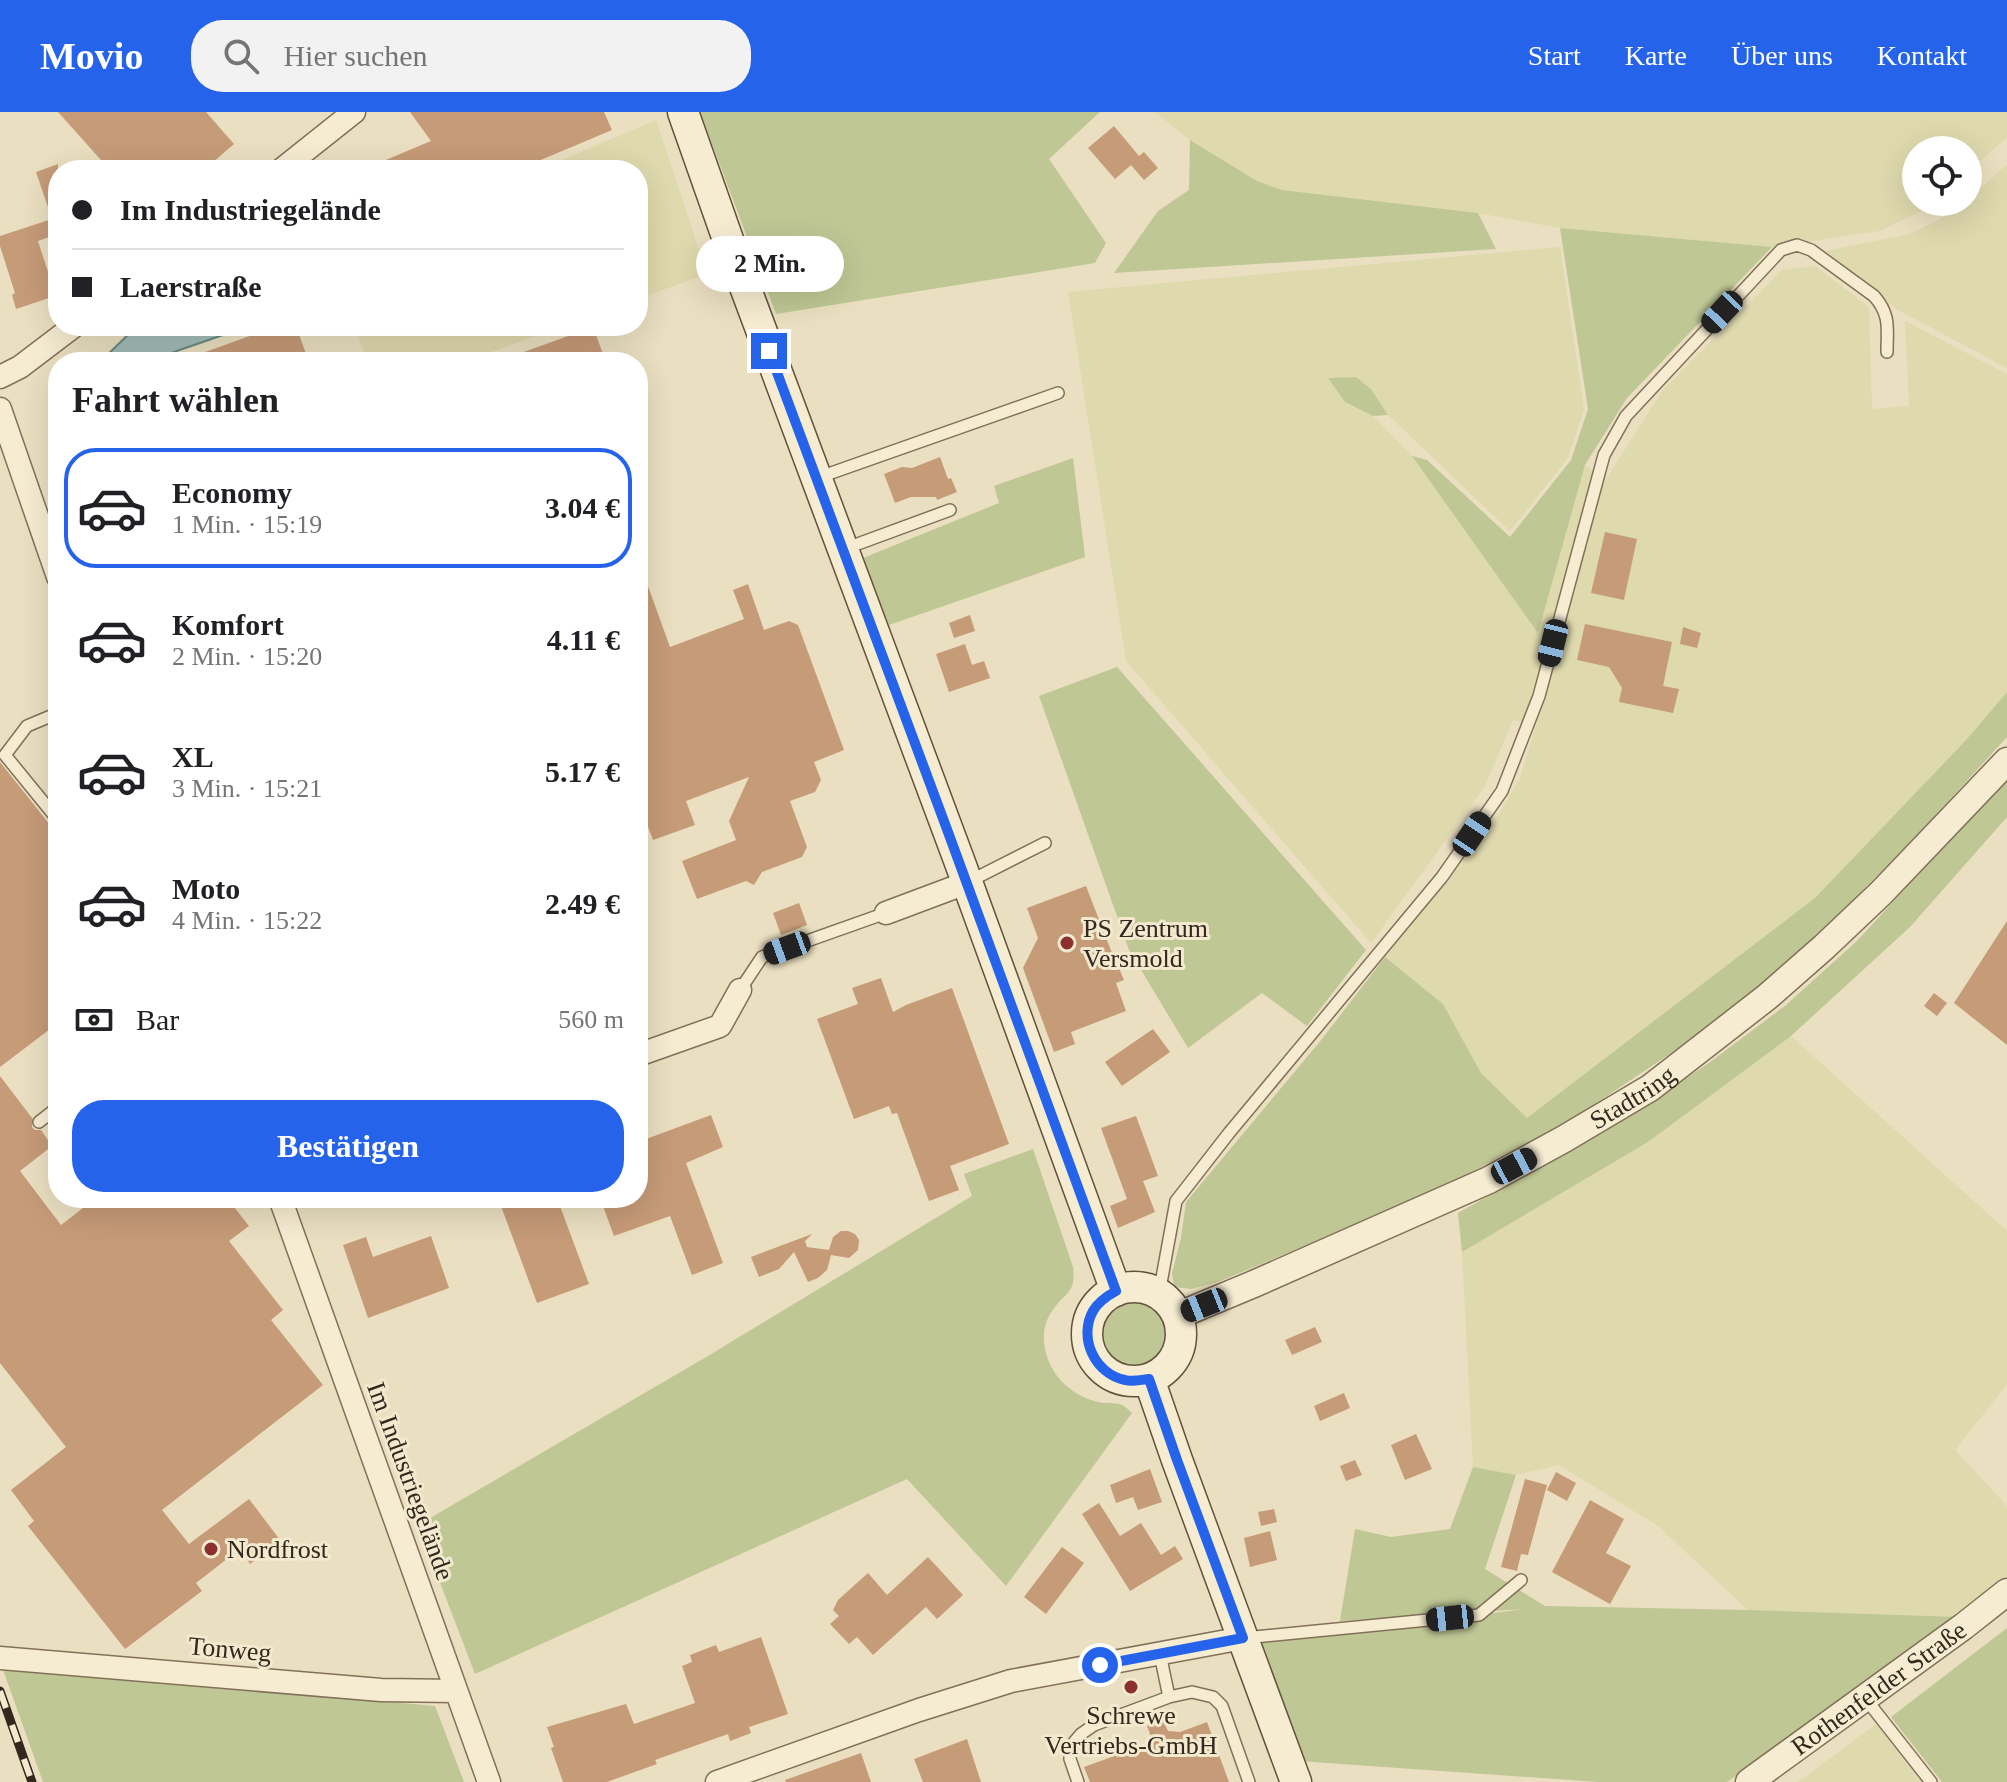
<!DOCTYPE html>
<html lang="de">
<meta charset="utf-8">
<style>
:root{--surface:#fff;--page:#f2f2f2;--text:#202124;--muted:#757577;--line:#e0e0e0;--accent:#2563eb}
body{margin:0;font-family:"Times New Roman",serif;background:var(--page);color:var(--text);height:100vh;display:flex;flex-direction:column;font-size:30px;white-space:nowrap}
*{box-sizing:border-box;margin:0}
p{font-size:26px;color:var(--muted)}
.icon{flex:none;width:44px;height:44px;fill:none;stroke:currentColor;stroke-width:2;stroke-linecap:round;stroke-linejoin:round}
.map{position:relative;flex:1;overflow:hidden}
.panel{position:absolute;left:48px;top:240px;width:600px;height:856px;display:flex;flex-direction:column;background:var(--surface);border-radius:32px;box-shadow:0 8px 32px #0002}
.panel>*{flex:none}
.banner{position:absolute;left:48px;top:48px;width:600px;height:176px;border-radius:32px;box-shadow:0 8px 32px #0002;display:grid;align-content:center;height:176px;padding:0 24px;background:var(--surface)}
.buttons{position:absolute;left:1902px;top:24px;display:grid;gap:16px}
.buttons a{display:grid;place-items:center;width:80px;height:80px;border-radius:50%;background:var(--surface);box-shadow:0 8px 32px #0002;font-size:40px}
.end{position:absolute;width:36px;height:36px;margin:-18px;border:10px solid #2563eb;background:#fff;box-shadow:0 0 0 4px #fff}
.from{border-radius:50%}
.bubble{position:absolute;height:56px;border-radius:28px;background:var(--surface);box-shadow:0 8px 32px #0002;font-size:26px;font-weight:700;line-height:56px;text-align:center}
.car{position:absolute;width:24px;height:48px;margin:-24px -12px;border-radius:10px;box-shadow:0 0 6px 2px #0007;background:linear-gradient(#222 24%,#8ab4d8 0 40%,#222 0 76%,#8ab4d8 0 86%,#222 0)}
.banner b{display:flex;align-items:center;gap:28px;height:76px;font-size:30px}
.banner b+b{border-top:2px solid var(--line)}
.banner i{width:20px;height:20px;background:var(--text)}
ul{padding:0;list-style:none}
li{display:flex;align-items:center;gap:24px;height:120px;margin:0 16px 12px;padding:0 8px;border:4px solid transparent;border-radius:32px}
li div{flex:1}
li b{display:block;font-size:30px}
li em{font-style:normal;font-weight:700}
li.active{border-color:var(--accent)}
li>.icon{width:72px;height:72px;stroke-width:1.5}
h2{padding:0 24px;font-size:36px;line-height:96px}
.pay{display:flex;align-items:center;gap:20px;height:88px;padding:0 24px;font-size:30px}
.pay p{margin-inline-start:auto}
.action{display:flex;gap:16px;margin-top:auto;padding:16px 24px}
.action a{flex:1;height:92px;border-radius:32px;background:var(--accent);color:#fff;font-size:32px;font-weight:700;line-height:92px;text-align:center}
header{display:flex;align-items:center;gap:48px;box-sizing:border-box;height:112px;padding:0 40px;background:var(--accent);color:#fff}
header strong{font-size:38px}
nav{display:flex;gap:44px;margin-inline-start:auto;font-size:28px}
.search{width:560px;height:72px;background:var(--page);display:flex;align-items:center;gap:20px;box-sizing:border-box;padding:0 28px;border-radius:32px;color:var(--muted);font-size:30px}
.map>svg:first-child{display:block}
.farmland{fill:#dfd9ae}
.green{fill:#bfc795}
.water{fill:#a2bcb6;stroke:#6a8983;stroke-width:2}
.building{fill:#c69b78}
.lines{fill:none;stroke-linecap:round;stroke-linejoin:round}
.service-casing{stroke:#827059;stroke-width:14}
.minor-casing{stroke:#827059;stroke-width:25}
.tertiary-casing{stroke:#827059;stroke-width:29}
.secondary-casing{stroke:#63513c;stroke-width:33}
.service{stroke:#f6ecd2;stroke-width:11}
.minor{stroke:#f6ecd2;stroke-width:22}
.tertiary{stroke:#f6ecd2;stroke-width:26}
.secondary{stroke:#f6ecd2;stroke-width:30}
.rail-casing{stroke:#32281d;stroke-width:9}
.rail{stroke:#f2e9ce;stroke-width:6;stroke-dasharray:18;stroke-linecap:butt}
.route{stroke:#2563eb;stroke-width:10}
.poi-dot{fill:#8c302d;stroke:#f2e9ce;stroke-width:3}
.labels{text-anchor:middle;stroke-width:6;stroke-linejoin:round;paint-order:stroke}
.poi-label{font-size:26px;fill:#32281d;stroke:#f2e9ce;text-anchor:start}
.street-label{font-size:26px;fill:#32281d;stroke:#f2e9ce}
</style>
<header>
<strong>Movio</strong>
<div class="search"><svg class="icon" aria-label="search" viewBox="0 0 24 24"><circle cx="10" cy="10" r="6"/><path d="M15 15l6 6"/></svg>Hier suchen</div>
<nav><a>Start</a><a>Karte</a><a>Über uns</a><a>Kontakt</a></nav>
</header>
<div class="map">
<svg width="2007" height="1670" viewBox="0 0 2007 1670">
<rect width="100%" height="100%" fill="#eadfc0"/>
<path class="farmland" d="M1155 0H2007V25L1968 60V38H1916V90H1935L1929 95 1880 119 1772 135 1560 116 1478 101 1282 78 1257 69 1190 28Z
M656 8 707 162 638 187V58H538Z
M2007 53V256L1898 198 1825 139 1910 122 1950 102 1964 90H1968V87Z
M1560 135 1584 297 1568 346 1510 419 1388 303 1371 277 1356 265 1329 266 1345 290 1373 304 1412 344 1538 520 1585 353 1606 367 1663 278 1782 158 1815 154 1869 195 1872 297 1909 294 1905 209 2007 262V580L1967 627 1815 786 1527 1007 1481 961 1443 892 1385 845 1495 709 1520 666 1536 613 1513 608 1485 674 1371 831 1126 549 1068 180Z
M355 214H563L464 250H367Z
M1791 924 2007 1119V1272L1955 1338 2007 1394V1467L1961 1505 1748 1498 1658 1414 1559 1353 1516 1363 1473 1355 1462 1140 1648 1030Z
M1876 1612 1921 1670H1798Z"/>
<path class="green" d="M700 0H1100L1049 47 1106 131 1095 151 776 202Z
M1190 28 1257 69 1282 78 1478 101 1496 137 1114 161 1158 99 1189 78Z
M1560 116 1772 135 1627 286 1585 353 1538 521 1412 344 1427 348 1510 425 1571 348 1588 297Z
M1356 265 1371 277 1388 303 1373 304 1345 290 1328 266Z
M1073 346 1085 445 889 513 863 446 999 391 994 374Z
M1117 555 1366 838 1307 914 1262 881 1188 936 1129 838 1039 584Z
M2007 580V625L1921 719 1819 823 1716 911 1559 1016 1427 1083 1218 1170 1191 1177 1174 1175 1172 1161 1181 1126 1186 1090 1322 927 1385 845 1443 892 1481 961 1527 1006 1815 786 1967 627Z
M2007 665V705L1910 815 1791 924 1648 1030 1462 1140 1458 1101 1604 1020 1709 951 1786 893 1858 828Z
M1033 1037 1073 1155C1076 1182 1066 1179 1053 1198 1034 1222 1047 1259 1069 1276 1079 1284 1091 1289 1103 1291 1109 1291 1117 1291 1122 1293 1126 1295 1129 1298 1132 1301L1006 1474 907 1367 475 1562 418 1413 708 1244 972 1084 964 1062Z
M1094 1224a39 39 0 1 1 78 0a39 39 0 1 1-78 0Z
M1473 1355 1516 1363 1485 1457 1545 1494 1748 1498 1961 1505 1727 1670H1599L1299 1649 1259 1531 1524 1497 1340 1509 1355 1417 1391 1425 1450 1417Z
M2007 1516V1670H1942L1891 1605Z
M2 1555 435 1594 464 1670H43Z"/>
<path class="water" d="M137 214H249L145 250H100Z"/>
<path class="building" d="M58 0H206L234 32 204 58H110Z
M410 0H604L612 18 517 58H362L431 29Z
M1114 14 1139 44 1144 40 1158 56 1144 68 1131 53 1115 67 1088 36Z
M58 52V122L38 129 51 169 54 168 58 183 16 197 12 183 15 181 0 134V124L52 107 36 60Z
M278 214H296L309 250H184L183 248Z
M593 215 606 250H502V248Z
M940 345 948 367 951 366 957 380 937 388 936 385H911L895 391 884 362 902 355 912 356Z
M1605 420 1637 427 1624 488 1591 481Z
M638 452H640L670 535 744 507 733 478 748 472 764 518 789 509 798 513 844 638 814 650 821 668 815 680 790 689 807 735 802 745 762 760 754 773 746 769 697 787 682 749 736 728 729 709 749 665 686 689 695 713 653 728 638 688Z
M970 503 975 519 954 526 949 511Z
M1585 512 1672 530 1663 574 1679 577 1673 601 1619 590 1622 576 1609 555 1577 548Z
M1683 515 1701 521 1697 536 1680 532Z
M965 532 972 553 984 549 990 566 949 580 936 542Z
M0 650 58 723V911L0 955Z
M1086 774 1117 854H1118L1124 868 1116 871 1126 899 1071 920 1075 932 1054 940 1023 856 1038 826 1027 796Z
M799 791 807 813 781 823 773 801Z
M2007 809V933L1954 891Z
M881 866 893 900 906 893 952 876 1009 1032 950 1054 959 1078 929 1089 897 1001 892 1002 889 994 854 1007 817 907 858 892 852 876Z
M1934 881 1947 891 1937 904 1924 894Z
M1153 917 1170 940 1122 974 1105 950Z
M0 964 32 1006V1015L35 1018H41L52 1034 20 1059 61 1113 96 1086H227L249 1114 229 1129 283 1198 271 1208 323 1273 162 1398 189 1432 249 1387 280 1428 250 1452 241 1436 196 1471 202 1479 125 1537 28 1414 34 1409 11 1378 66 1335 0 1251Z
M711 1003 723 1035 686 1051 723 1151 692 1163 670 1104 614 1124 600 1086H638V1030Z
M1136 1004 1158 1064 1143 1069 1155 1100 1118 1116 1110 1094 1127 1087 1101 1016Z
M498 1086H557L589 1172 537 1191Z
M841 1119H848L855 1122 859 1128 858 1138 849 1146 831 1143 827 1158 818 1166 808 1170 794 1140 779 1157 759 1165 751 1145 812 1122 805 1129 807 1135 829 1138 833 1125Z
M431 1124 449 1176 368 1206 343 1133 366 1125 373 1145Z
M1315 1215 1322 1230 1292 1243 1285 1228Z
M1344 1281 1350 1296 1320 1309 1314 1294Z
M1416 1322 1432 1357 1405 1368 1391 1333Z
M1355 1348 1362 1363 1346 1369 1340 1354Z
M1150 1357 1162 1390 1138 1398 1133 1385 1116 1391 1110 1373Z
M1556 1360 1576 1371 1567 1389 1547 1378Z
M1525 1367 1547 1373 1528 1443 1521 1442 1517 1459 1501 1455Z
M1590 1388 1624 1407 1606 1441 1631 1454 1610 1492 1552 1460Z
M1099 1391 1120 1424 1141 1411 1161 1443 1175 1434 1183 1447 1130 1479 1082 1402Z
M1274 1397 1277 1410 1261 1414 1258 1400Z
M1270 1419 1277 1448 1250 1455 1244 1426Z
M1062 1435 1084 1451 1046 1502 1024 1485Z
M928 1445 963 1483 937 1507 926 1495 873 1543 857 1525 849 1532 830 1512 839 1504 833 1498 838 1488 868 1461 887 1483Z
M761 1525 788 1602 749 1615 751 1621 730 1629 728 1622 655 1648 657 1652 607 1670H563L551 1636 554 1635 547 1615 626 1592 634 1612 695 1591 682 1554 692 1550 690 1543 716 1533 719 1540Z
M1163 1608 1168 1619 1180 1620 1207 1610 1229 1670H1090L1084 1655 1153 1630 1147 1614Z
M967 1627 981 1670H923L914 1647Z
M861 1641 871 1670H786L785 1668Z"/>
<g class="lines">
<defs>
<path id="service" d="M817 366 1058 281
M844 437 950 398
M58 601 27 614 5 643 58 708
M970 769 1045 731
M740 878 762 845 886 801
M39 1010 58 995
M1159 1182 1176 1089 1229 1021 1442 765 1502 679 1539 584 1604 343 1626 304 1781 138 1797 133 1811 138 1874 184C1891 203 1887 217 1887 240
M1244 1526 1479 1503 1521 1468
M1160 1542 1169 1585
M1865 1586 1931 1670
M1078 1670 1070 1647V1639L1075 1629 1081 1622 1094 1613 1169 1585 1192 1580 1213 1585 1222 1594 1249 1670"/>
<path id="minor" d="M281 58 354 0
M0 265 20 255 74 214
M0 297 58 465
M886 801 966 771
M638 943 720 914 740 878
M280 1086 489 1670
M0 1546 381 1578 456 1579
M717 1670 919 1598 1011 1569 1243 1526"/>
<g id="tertiary">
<path id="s1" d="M1177 1204 1256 1171 1489 1068 1564 1027 1650 976 1767 885 1824 835 1881 781 2007 649"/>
<path id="s2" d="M1749 1670 1964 1514 2007 1480"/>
</g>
<path id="secondary" d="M683 0 738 156 959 748 1116 1179
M1087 1222a47 47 0 1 1 94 0a47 47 0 1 1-94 0Z
M1149 1267 1177 1348 1296 1670"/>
</defs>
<use href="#service" class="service-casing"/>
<use href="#minor" class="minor-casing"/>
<use href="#tertiary" class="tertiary-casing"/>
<use href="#secondary" class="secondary-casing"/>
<use href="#service" class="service"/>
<use href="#minor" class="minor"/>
<use href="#tertiary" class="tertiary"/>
<use href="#secondary" class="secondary"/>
<defs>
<path id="rail" d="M0 1579 32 1670"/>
</defs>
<use href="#rail" class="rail-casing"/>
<use href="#rail" class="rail"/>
</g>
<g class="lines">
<path class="route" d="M769 239 948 720 1116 1179C1107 1184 1098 1190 1093 1199 1078 1226 1095 1262 1125 1268 1133 1270 1141 1268 1149 1267L1177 1348 1243 1526 1100 1553"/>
</g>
<g class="poi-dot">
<circle cx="1067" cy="831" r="8"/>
<circle cx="211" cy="1437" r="8"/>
<circle cx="1131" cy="1575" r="8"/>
</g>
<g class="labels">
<g class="poi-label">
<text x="1083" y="825">PS Zentrum<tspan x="1083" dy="30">Versmold</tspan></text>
<text x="227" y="1446">Nordfrost</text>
<text x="1131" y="1612" text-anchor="middle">Schrewe<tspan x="1131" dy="30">Vertriebs-GmbH</tspan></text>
</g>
<g class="street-label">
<text dy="9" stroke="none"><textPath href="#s1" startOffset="506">Stadtring</textPath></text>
<text transform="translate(411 1369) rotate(70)" y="9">Im Industriegelände</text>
<text transform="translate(230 1537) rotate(5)" y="9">Tonweg</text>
<text dy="9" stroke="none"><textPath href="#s2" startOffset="160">Rothenfelder Straße</textPath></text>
</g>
</g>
</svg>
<div class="buttons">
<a><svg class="icon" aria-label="locate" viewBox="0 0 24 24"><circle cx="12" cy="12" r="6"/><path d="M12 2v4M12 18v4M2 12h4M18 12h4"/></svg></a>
</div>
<i class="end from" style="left:1100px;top:1553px"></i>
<i class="end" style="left:769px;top:239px"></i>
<div class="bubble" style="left:696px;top:124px;width:148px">2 Min.</div>
<i class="car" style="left:1722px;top:200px;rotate:223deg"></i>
<i class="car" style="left:1553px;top:531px;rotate:194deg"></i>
<i class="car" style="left:1472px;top:722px;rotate:34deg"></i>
<i class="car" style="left:787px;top:836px;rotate:250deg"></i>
<i class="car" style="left:1514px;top:1054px;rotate:62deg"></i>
<i class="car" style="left:1204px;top:1193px;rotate:248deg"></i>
<i class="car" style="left:1450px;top:1506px;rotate:264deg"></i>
<div class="banner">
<b><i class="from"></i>Im Industriegelände</b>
<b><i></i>Laerstraße</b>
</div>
<section class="panel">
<h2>Fahrt wählen</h2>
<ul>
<li class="active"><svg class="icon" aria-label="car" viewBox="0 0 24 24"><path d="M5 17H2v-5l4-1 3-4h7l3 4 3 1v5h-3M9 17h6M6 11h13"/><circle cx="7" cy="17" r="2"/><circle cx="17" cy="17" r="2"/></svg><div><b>Economy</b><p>1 Min. · 15:19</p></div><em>3.04 €</em></li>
<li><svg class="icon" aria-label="car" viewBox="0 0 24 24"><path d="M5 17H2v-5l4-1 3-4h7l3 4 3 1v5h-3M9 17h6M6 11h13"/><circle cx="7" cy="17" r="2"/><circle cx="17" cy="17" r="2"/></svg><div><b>Komfort</b><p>2 Min. · 15:20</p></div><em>4.11 €</em></li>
<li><svg class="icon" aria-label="car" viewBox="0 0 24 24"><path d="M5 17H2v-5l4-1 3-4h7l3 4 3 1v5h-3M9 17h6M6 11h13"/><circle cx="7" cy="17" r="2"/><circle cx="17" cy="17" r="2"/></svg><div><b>XL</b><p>3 Min. · 15:21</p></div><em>5.17 €</em></li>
<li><svg class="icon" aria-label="car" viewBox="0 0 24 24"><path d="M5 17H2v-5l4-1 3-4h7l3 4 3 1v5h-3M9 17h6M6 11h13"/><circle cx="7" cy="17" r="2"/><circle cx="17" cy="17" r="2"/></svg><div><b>Moto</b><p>4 Min. · 15:22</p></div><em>2.49 €</em></li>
</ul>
<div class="pay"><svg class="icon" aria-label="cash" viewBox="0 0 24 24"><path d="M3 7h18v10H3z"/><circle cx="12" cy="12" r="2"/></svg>Bar<p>560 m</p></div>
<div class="action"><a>Bestätigen</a></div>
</section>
</div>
